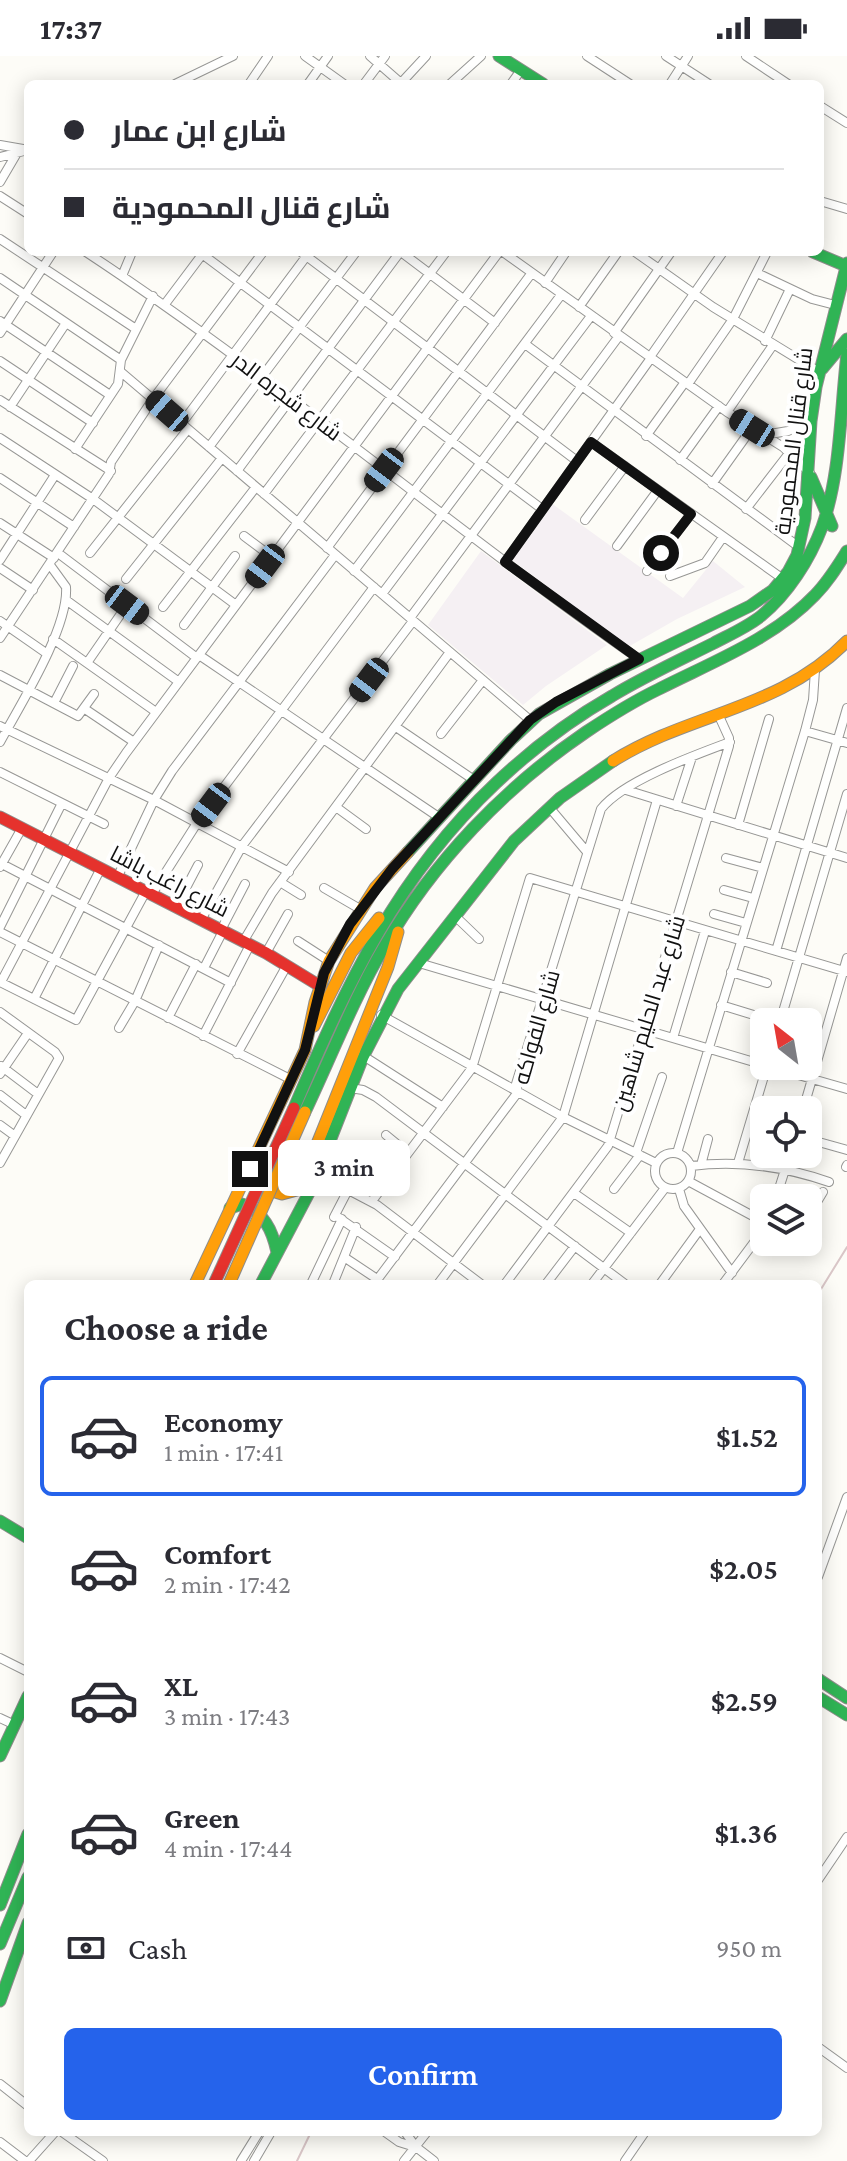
<!DOCTYPE html>
<meta charset="utf-8">
<style>
:root{--surface:#fff;--page:#f2f2f3;--text:#2b2b33;--muted:#7c7c81;--line:#e1e1e2;--accent:#2563eb}
body{margin:0;font-family:"Crimson Pro",Cairo,serif;background:var(--page);color:var(--text);height:100vh;display:flex;flex-direction:column;font-size:30px;white-space:nowrap}
*{box-sizing:border-box;margin:0}
p{font-size:26px;color:var(--muted)}
.icon{flex:none;width:44px;height:44px;fill:none;stroke:currentColor;stroke-width:2;stroke-linecap:round;stroke-linejoin:round}
.map{position:relative;flex:1;overflow:hidden}
.details{position:absolute;left:24px;top:1224px;width:798px;height:856px;display:flex;flex-direction:column;background:var(--surface);border-radius:12px;box-shadow:0 4px 20px #0003}
.details>*{flex:none}
.banner{position:absolute;left:24px;top:24px;width:800px;height:176px;border-radius:12px;box-shadow:0 4px 20px #0003;display:grid;align-content:center;height:176px;padding:0 40px;background:var(--surface)}
.needle{width:52px;rotate:329deg}
.fabs{position:absolute;left:750px;top:952px;display:grid;gap:16px}
.fabs a{display:grid;place-items:center;width:72px;height:72px;border-radius:12px;background:var(--surface);box-shadow:0 4px 20px #0003;font-size:40px}
.end{position:absolute;width:36px;height:36px;margin:-18px;border:10px solid #111;background:#fff;box-shadow:0 0 0 4px #fff}
.from{border-radius:50%}
.bubble{position:absolute;height:56px;border-radius:12px;background:var(--surface);box-shadow:0 4px 20px #0003;font-size:26px;font-weight:600;line-height:56px;text-align:center}
.car{position:absolute;width:24px;height:48px;margin:-24px -12px;border-radius:10px;box-shadow:0 0 6px 2px #0007;background:linear-gradient(#222 24%,#8ab4d8 0 40%,#222 0 76%,#8ab4d8 0 86%,#222 0)}
.banner b{display:flex;align-items:center;gap:28px;height:76px;font-size:30px}
.banner b+b{border-top:2px solid var(--line)}
.banner i{width:20px;height:20px;background:var(--text)}
ul{padding:0;list-style:none}
li{display:flex;align-items:center;gap:24px;height:120px;margin:0 16px 12px;padding:0 24px;border:4px solid transparent;border-radius:12px}
li div{flex:1}
li b{display:block;font-size:30px}
li em{font-style:normal;font-weight:600}
li.on{border-color:var(--accent)}
li>.icon{width:72px;height:72px;stroke-width:1.5}
h2{padding:0 40px;font-size:36px;line-height:96px}
.pay{display:flex;align-items:center;gap:20px;height:88px;padding:0 40px;font-size:30px}
.pay p{margin-inline-start:auto}
.primary-button{display:flex;gap:16px;margin-top:auto;padding:16px 40px}
.primary-button a{flex:1;height:92px;border-radius:12px;background:var(--accent);color:#fff;font-size:32px;font-weight:600;line-height:92px;text-align:center}
.status{display:flex;justify-content:space-between;align-items:center;height:56px;padding:0 40px;background:var(--surface);direction:ltr}
.status svg{height:22px;fill:currentColor}
.map>svg:first-child{display:block}
.industrial{fill:#f5f0f3}
.lines{fill:none;stroke-linecap:round;stroke-linejoin:round}
.street-casing{stroke:#979795;stroke-width:10}
.fast-casing{stroke:#8e8d8b;stroke-width:13}
.slow-casing{stroke:#8e8d8b;stroke-width:13}
.jam-casing{stroke:#8e8d8b;stroke-width:13}
.street{stroke:#fffffe;stroke-width:8}
.fast{stroke:#30b455;stroke-width:11}
.slow{stroke:#ff9f0a;stroke-width:11}
.jam{stroke:#e5322d;stroke-width:11}
.rail{stroke:#d9c6c7;stroke-width:2}
.slow-bridge-casing{stroke:#8e8d8b;stroke-width:13;stroke-linecap:butt}
.jam-bridge-casing{stroke:#8e8d8b;stroke-width:13;stroke-linecap:butt}
.slow-bridge{stroke:#ff9f0a;stroke-width:11}
.jam-bridge{stroke:#e5322d;stroke-width:11}
.route{stroke:#111;stroke-width:10}
.labels{text-anchor:middle;stroke-width:8;stroke-linejoin:round;paint-order:stroke}
.street-label{font-size:22px;fill:#111;stroke:#fff}
</style>
<div class="status"><b>17:37</b><svg viewBox="0 0 49 12"><path d="M0 12V9h3v3zM5 12V6h3v6zM10 12V3h3v9zM15 12V0h3v12zM26 1h20v11H26zM47 4h2v5h-2z"/></svg></div>
<div class="map">
<svg width="847" height="2105" viewBox="0 0 847 2105">
<rect width="100%" height="100%" fill="#fdfcf7"/>
<path class="industrial" d="M551 447 683 542 713 505 745 531 677 563 628 591 511 503Z
M481 495 607 589 546 630 523 649 428 569Z"/>
<g class="lines">
<defs>
<path id="street" d="M305 0 344 28
M370 0 402 28
M587 0 630 28
M666 0 709 28
M746 0 788 28
M401 27 426 0
M175 28 233 0
M249 28 268 0
M308 28 328 0
M364 28 385 0
M450 28 481 0
M511 28 521 14
M670 28 688 0
M820 50 847 67
M0 89 23 93
M0 101 28 94
M0 126 17 97
M0 140 28 158
M820 145 847 153
M0 183 136 273
M86 196C277 322 451 472 639 603
M301 196 577 405
M401 196 495 267
M503 196 727 356 783 391 810 417
M635 196 713 251 819 316
M202 198 542 453
M757 217 812 243 835 249
M122 220 132 196
M0 222 121 304
M545 227 566 196
M165 248 204 196
M579 251 618 196
M0 265 110 339
M0 277 53 196
M614 277 671 196
M765 285 790 233
M525 288 799 491
M650 301 723 196
M0 305 93 367
M121 316 530 664
M688 328 733 263 767 196
M0 344 111 415
M10 351 66 267
M727 356 773 289
M182 367 308 198
M764 379 788 375 811 365
M646 380 685 326
M0 382 93 443 236 549
M591 386 783 523
M209 391 356 196
M75 393 118 328 121 304 153 240
M680 404 719 350
M237 415 400 196
M0 422 74 471
M712 428 752 372
M264 438 446 196
M746 453 790 396
M585 464 625 410
M0 467 54 502
M244 480 272 501
M617 490 658 434
M327 492 531 218
M58 497 197 602
M90 497 188 373
M0 504 55 419
M505 506 651 302
M0 512 33 534
M354 515 561 239
M647 515 691 458
M670 520 705 507 723 481
M126 523 222 402
M382 538 591 260
M66 544 179 626
M163 551 256 431
M410 562 619 280
M0 565 46 597
M184 569 235 500
M0 582 109 418 111 406 153 343 263 196
M53 583 156 656
M199 599 440 762
M87 607 127 549
M0 619 78 660 94 638
M54 647 73 610
M85 653 134 686
M0 670 154 744 289 816
M396 671 474 724
M805 675 847 687
M441 678 483 624
M0 686C20 649 69 572 66 531L50 509
M0 716 104 768
M626 734 847 802
M676 750 692 701
M336 751 366 773
M549 751 587 796
M738 769 769 663
M726 802 763 812
M0 807 231 927
M0 811 22 772
M118 820 154 744 172 715 335 499
M280 826 301 839
M324 832 360 853
M724 834 753 842
M152 838 197 767 374 531
M176 851 198 809
M714 858 746 867
M455 860 479 883
M201 864 242 790 413 565
M0 871 62 747
M221 874 245 828
M0 876 292 1024
M298 885 329 905
M243 886 272 837 450 596
M776 895 847 652
M266 897 288 858
M419 907 764 1009
M204 912 223 875
M731 916 767 927
M0 926 76 964 146 835
M1 926 109 722 126 697 499 196
M34 943 101 812
M721 949 757 960
M0 956 55 996 59 1002 0 1107
M381 959 563 1061 656 1107
M168 962 196 908
M780 966 847 738
M119 972 135 945 159 889
M203 980 250 889
M673 982 705 875
M237 998 286 911
M362 999 443 1051
M1 1010 38 1038
M767 1010 847 1033
M0 1018 28 977
M350 1032 363 1034 376 1041 625 1228
M0 1039 26 1059
M803 1054 847 902
M0 1069 15 1080
M386 1079 408 1097
M808 1083 847 1094
M655 1115a18 18 0 1 1 36 0a18 18 0 1 1-36 0Z
M636 1097 662 1021
M677 1097 805 675 813 644 815 614
M738 1107 767 1010
M701 1109 708 1083
M691 1110C739 1104 783 1110 829 1126
M846 1111 847 1109
M318 1118 377 1149 481 1228
M688 1125 764 1166
M614 1133 640 1099
M679 1133 684 1150 732 1217
M574 1137 631 1177
M776 1142 790 1098
M372 1145 472 1012 530 822 847 916
M335 1159 395 1201
M334 1161 348 1134
M808 1161 823 1136
M344 1201 377 1223
M311 1228 342 1163
M333 1228 356 1171
M374 1228 518 1036 516 1028 601 753C623 725 695 699 730 686
M438 1228 563 1061 657 744
M505 1228 608 1090 729 690V682L719 660
M546 1228 575 1190
M592 1228 665 1132
M660 1228 700 1173
M723 1228 764 1173
M818 1521 847 1441
M0 1602 28 1616
M0 1662 15 1669
M818 1824 847 1781
M818 1991 847 2012
M0 2028 28 2050
M62 2076 103 2105
M385 2076 399 2086 415 2091
M405 2076 416 2091 434 2105
M0 2086 25 2105
M29 2105 55 2076
M241 2105 259 2076
M254 2105 271 2076
M404 2105 427 2076
M625 2105 645 2076"/>
<path id="fast" d="M499 0 543 28
M813 196 846 210
M822 313 847 283
M811 421 832 470
M408 796 511 684 539 658 610 618 750 550 773 534 788 516 797 499 805 462 811 365 816 331 847 207
M294 1052C347 928 396 821 496 727 531 694 570 664 612 640 645 620 680 604 714 587 729 579 747 571 761 560 788 538 810 503 822 471 841 417 840 355 847 298
M305 1056C331 1001 353 944 384 891 433 806 505 731 586 676 610 660 634 645 659 633 712 606 773 583 815 539 828 526 837 511 847 495
M230 1152 242 1148C264 1157 272 1173 277 1196
M261 1228 311 1133 363 1001 398 933 514 785 560 742 613 705
M0 1465 28 1482
M818 1623 847 1642
M818 1641 847 1659
M0 1700 28 1640
M0 1849 28 1778
M0 1888 28 1821
M0 1945 28 1867"/>
<path id="slow" d="M613 705C691 656 780 654 847 585
M314 970 351 897 379 862
M262 1132 282 1138 312 1130 313 1098 388 911 398 876
M195 1228 305 994 315 946 329 905 375 832 408 796"/>
<path id="jam" d="M0 761 266 897 320 930"/>
</defs>
<use href="#street" class="street-casing"/>
<use href="#fast" class="fast-casing"/>
<use href="#slow" class="slow-casing"/>
<use href="#jam" class="jam-casing"/>
<use href="#street" class="street"/>
<use href="#fast" class="fast"/>
<use href="#slow" class="slow"/>
<use href="#jam" class="jam"/>
<path class="rail" d="M818 1238 847 1191
M297 2105 311 2076"/>
<defs>
<path id="slow-bridge" d="M229 1228 305 1056"/>
<path id="jam-bridge" d="M214 1228 294 1052"/>
</defs>
<use href="#slow-bridge" class="slow-bridge-casing"/>
<use href="#jam-bridge" class="jam-bridge-casing"/>
<use href="#slow-bridge" class="slow-bridge"/>
<use href="#jam-bridge" class="jam-bridge"/>
</g>
<g class="lines">
<path class="route" d="M250 1113 305 994 324 917 350 868 392 813 530 664 556 646 639 603 505 506 591 386 691 458 661 497"/>
</g>
<g class="labels">
<g class="street-label">
<text transform="translate(287 340) rotate(37)" y="8">شارع شجره الدر</text>
<text transform="translate(793 385) rotate(-83)" y="8">شارع قنال المحمودية</text>
<text transform="translate(170 825) rotate(27)" y="8">شارع راغب باشا</text>
<text transform="translate(648 957) rotate(-73)" y="8">شارع عبد الحليم شاهين</text>
<text transform="translate(536 971) rotate(-74)" y="8">شارع الفواكه</text>
</g>
</g>
</svg>
<div class="fabs">
<a><svg class="needle" viewBox="-14 -14 28 28"><path d="M0-13l5 13h-10z" fill="#e53935"/><path d="M0 13l5-13h-10z" fill="#7c7c81"/></svg></a>
<a><svg class="icon" aria-label="locate" viewBox="0 0 24 24"><circle cx="12" cy="12" r="6"/><path d="M12 2v4M12 18v4M2 12h4M18 12h4"/></svg></a>
<a><svg class="icon" aria-label="layers" viewBox="0 0 24 24"><path d="M12 4l9 5-9 5-9-5zM3 14l9 5 9-5"/></svg></a>
</div>
<i class="end from" style="left:661px;top:497px"></i>
<i class="end" style="left:250px;top:1113px"></i>
<div class="bubble" style="left:278px;top:1084px;width:132px">3 min</div>
<i class="car" style="left:167px;top:355px;rotate:311deg"></i>
<i class="car" style="left:752px;top:372px;rotate:302deg"></i>
<i class="car" style="left:384px;top:414px;rotate:217deg"></i>
<i class="car" style="left:265px;top:510px;rotate:217deg"></i>
<i class="car" style="left:127px;top:549px;rotate:127deg"></i>
<i class="car" style="left:369px;top:624px;rotate:217deg"></i>
<i class="car" style="left:211px;top:749px;rotate:217deg"></i>
<div class="banner">
<b><i class="from"></i>شارع ابن عمار</b>
<b><i></i>شارع قنال المحمودية</b>
</div>
<section class="details">
<h2>Choose a ride</h2>
<ul>
<li class="on"><svg class="icon" aria-label="car" viewBox="0 0 24 24"><path d="M5 17H2v-5l4-1 3-4h7l3 4 3 1v5h-3M9 17h6M6 11h13"/><circle cx="7" cy="17" r="2"/><circle cx="17" cy="17" r="2"/></svg><div><b>Economy</b><p>1 min · 17:41</p></div><em>$1.52</em></li>
<li><svg class="icon" aria-label="car" viewBox="0 0 24 24"><path d="M5 17H2v-5l4-1 3-4h7l3 4 3 1v5h-3M9 17h6M6 11h13"/><circle cx="7" cy="17" r="2"/><circle cx="17" cy="17" r="2"/></svg><div><b>Comfort</b><p>2 min · 17:42</p></div><em>$2.05</em></li>
<li><svg class="icon" aria-label="car" viewBox="0 0 24 24"><path d="M5 17H2v-5l4-1 3-4h7l3 4 3 1v5h-3M9 17h6M6 11h13"/><circle cx="7" cy="17" r="2"/><circle cx="17" cy="17" r="2"/></svg><div><b>XL</b><p>3 min · 17:43</p></div><em>$2.59</em></li>
<li><svg class="icon" aria-label="car" viewBox="0 0 24 24"><path d="M5 17H2v-5l4-1 3-4h7l3 4 3 1v5h-3M9 17h6M6 11h13"/><circle cx="7" cy="17" r="2"/><circle cx="17" cy="17" r="2"/></svg><div><b>Green</b><p>4 min · 17:44</p></div><em>$1.36</em></li>
</ul>
<div class="pay"><svg class="icon" aria-label="cash" viewBox="0 0 24 24"><path d="M3 7h18v10H3z"/><circle cx="12" cy="12" r="2"/></svg>Cash<p>950 m</p></div>
<div class="primary-button"><a>Confirm</a></div>
</section>
</div>
